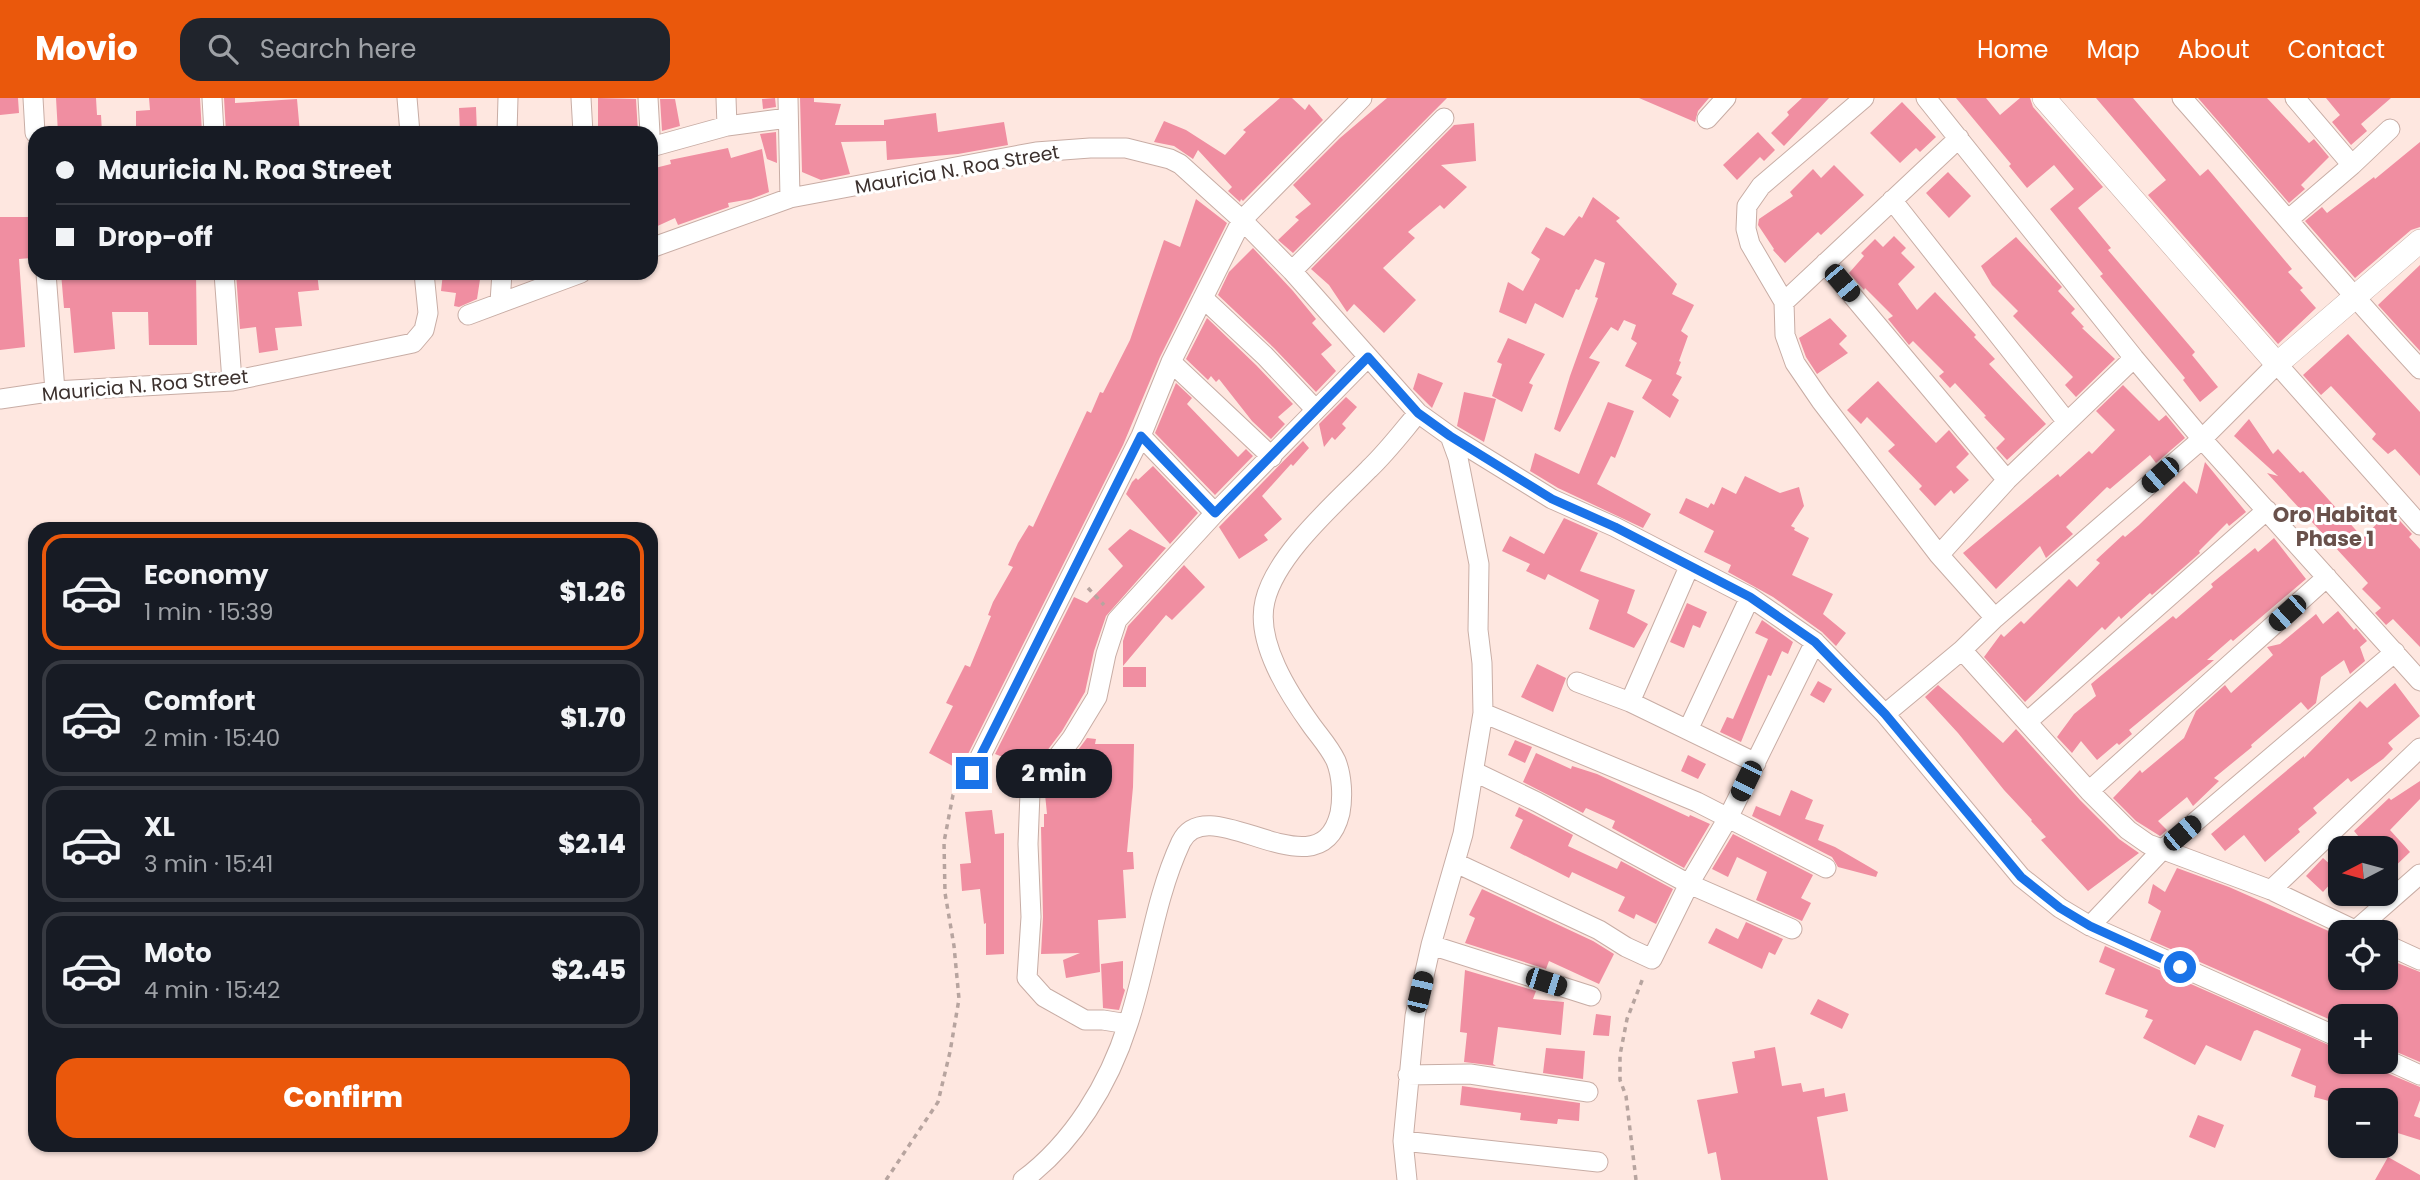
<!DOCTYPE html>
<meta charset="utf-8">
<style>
:root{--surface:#171b24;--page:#20242c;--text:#f1f3f6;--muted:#9ea1a6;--line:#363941;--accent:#ea580c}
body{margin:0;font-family:Poppins,sans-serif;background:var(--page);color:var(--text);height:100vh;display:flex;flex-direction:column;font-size:26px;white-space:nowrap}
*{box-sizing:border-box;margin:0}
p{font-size:23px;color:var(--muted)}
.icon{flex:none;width:38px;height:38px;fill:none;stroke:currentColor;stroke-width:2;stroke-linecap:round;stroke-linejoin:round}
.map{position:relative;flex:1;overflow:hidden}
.panel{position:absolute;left:28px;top:424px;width:630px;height:630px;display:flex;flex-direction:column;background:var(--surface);border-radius:21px;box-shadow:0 2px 5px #0004}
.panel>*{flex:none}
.hud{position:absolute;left:28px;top:28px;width:630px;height:154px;border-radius:21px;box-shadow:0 2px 5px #0004;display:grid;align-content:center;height:154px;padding:0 28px;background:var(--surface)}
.needle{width:46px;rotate:264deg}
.tools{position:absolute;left:2328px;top:738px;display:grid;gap:14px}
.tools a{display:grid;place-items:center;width:70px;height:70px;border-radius:14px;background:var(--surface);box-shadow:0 2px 5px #0004;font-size:35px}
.end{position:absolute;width:32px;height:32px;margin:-16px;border:9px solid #1a73e8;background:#fff;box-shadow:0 0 0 4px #fff}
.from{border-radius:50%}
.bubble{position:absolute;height:49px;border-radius:21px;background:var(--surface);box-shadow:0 2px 5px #0004;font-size:23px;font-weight:800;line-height:49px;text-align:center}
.car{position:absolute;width:21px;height:42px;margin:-21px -10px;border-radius:9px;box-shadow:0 0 5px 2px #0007;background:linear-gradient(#222 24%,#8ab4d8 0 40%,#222 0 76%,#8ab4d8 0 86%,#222 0)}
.hud b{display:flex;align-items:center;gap:24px;height:66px;font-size:26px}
.hud b+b{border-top:2px solid var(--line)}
.hud i{width:18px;height:18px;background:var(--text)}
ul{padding:12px 0 0;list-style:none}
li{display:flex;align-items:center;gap:21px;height:116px;margin:0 14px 10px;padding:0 14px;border:4px solid var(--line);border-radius:21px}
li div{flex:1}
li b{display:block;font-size:26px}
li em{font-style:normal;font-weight:800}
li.selected{border-color:var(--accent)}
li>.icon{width:63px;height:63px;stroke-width:1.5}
.primary-button{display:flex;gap:14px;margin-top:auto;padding:14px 28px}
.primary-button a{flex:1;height:80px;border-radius:21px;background:var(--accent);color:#fff;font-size:28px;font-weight:800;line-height:80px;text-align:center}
header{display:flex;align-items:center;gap:42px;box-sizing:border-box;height:98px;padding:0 35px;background:var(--accent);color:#fff}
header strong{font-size:33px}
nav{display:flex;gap:38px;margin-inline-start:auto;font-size:24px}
.search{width:490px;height:63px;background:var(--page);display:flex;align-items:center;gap:18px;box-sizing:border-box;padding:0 24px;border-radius:21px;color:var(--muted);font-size:26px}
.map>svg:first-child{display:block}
.building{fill:#f08ea1}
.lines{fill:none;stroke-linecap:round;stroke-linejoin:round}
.minor-casing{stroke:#c8ada5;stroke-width:21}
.tertiary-casing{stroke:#c8ada5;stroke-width:24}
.path{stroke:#b7a49f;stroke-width:3.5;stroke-dasharray:5 5;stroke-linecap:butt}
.minor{stroke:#fff;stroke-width:19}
.tertiary{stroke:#fff;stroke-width:23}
.route{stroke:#1a73e8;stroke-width:9}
.labels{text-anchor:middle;stroke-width:6;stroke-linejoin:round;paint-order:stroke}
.street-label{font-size:19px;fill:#3c312e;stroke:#fff}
.neighbourhood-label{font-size:21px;font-weight:bold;fill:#69514b;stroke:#fff}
</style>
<header>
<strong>Movio</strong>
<div class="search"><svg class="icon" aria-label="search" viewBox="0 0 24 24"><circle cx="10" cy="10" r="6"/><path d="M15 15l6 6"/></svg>Search here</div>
<nav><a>Home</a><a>Map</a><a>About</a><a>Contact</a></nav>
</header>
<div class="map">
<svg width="2420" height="1082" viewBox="0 0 2420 1082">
<rect width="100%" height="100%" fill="#fee7e0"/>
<path class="building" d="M0 0H18L19 15 0 17Z
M56 0H96L97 17H101L102 35H58Z
M149 0H200L202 35H136V13L150 12Z
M224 0H235V5L297 1 300 35H226Z
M598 0 636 1 638 35H598Z
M775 0 776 9 763 11 762 1Z
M800 0H814V4L841 6 835 27H884V22L936 15 938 34 1004 24 1008 47 958 56 887 62 886 43 841 44 850 76 821 82 802 74Z
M1280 0H1292L1305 12 1309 6 1323 22 1243 103 1241 101 1240 104 1228 93 1232 89 1198 52 1193 61 1174 48 1154 44 1164 23 1186 32 1225 57 1246 34 1243 32Z
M1387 0H1447L1293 155 1278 142 1299 122 1295 119 1311 106 1293 87 1340 40Z
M1639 0H1709L1698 13 1695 24Z
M1802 0H1829L1784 48 1771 35 1789 17 1787 14Z
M1956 0H1986L2000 17 2020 0H2030L2033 9 2103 89 2078 110 2111 150 2108 152 2195 254 2192 257 2218 289 2200 304 2183 282 2185 280 2100 178 2103 176 2050 111 2074 91 2054 67 2027 90 2009 68 2011 66Z
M2096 0H2133L2200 78 2208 71 2292 171 2288 174 2303 190 2300 192 2316 210 2278 246 2148 97 2166 82Z
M2198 0H2267L2309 45 2314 41 2329 59 2301 87 2305 91 2289 105Z
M2326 0H2391L2361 26 2367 33 2351 47 2332 24 2340 17Z
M660 1H675L680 28 662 33Z
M1902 4 1936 39 1920 54 1916 50 1900 65 1870 35Z
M476 9 477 35H460L459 10Z
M1474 25 1476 63 1441 67 1467 89 1444 111 1440 107 1408 134 1415 140 1383 170 1416 202 1384 235 1354 206 1347 214 1329 187 1311 171 1454 27Z
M776 34 777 65 767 61 760 36Z
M1758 34 1775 52 1764 63 1760 59 1737 82 1723 67Z
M2420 44V129L2411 132 2355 180 2305 123 2322 109 2327 115 2374 79 2375 81Z
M728 50 731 60 762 51 769 94 751 101 728 105 729 109 678 127 675 120 651 131V71L671 66 670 62Z
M1834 67 1864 97 1821 137 1818 134 1785 165 1773 152 1774 151 1758 127 1759 121 1793 98 1790 94 1813 71 1821 80Z
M1948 74 1971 98 1949 120 1926 95Z
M1593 99 1620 120 1616 123 1677 186 1672 196 1694 207 1681 233 1688 238 1679 263 1681 264 1676 276 1682 279 1672 297 1679 302 1670 320 1642 300 1652 282 1625 268 1637 245 1631 241 1636 227 1624 222 1618 233 1611 229 1589 260 1600 264 1560 334 1554 331 1570 278 1598 200 1595 199 1605 165 1595 161 1579 192 1576 191 1563 220 1535 205 1526 226 1499 214 1508 184 1523 193 1540 161 1531 155 1546 129 1564 138 1579 118 1582 120Z
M1196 101 1227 125 1160 259 1123 347 960 672 929 655 953 608 946 605 965 567 970 569 991 518 988 517 993 504 1013 469 1008 467 1018 445 1029 427 1033 429 1087 313 1091 315 1100 294 1103 295 1130 242 1164 142 1180 149Z
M0 119H29L31 160 19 161 25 249 0 252Z
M1894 138 1906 150 1901 155 1915 169 1898 186 1917 212 1935 194 1976 237 1974 239 1995 261 1989 266 2046 326 2007 362 1996 350 2005 341 1984 319 1986 318 1955 285 1950 290 1939 278 1944 274 1913 243 1909 247 1888 221 1893 218 1865 190 1864 192 1849 175 1864 158 1861 155 1875 141 1883 149Z
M2016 139 2062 189 2058 193 2075 211 2071 215 2084 229 2082 230 2115 261 2076 299 2065 287 2073 279 2013 218 2018 213 1992 187 1981 168Z
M1253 150 1293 193 1316 221 1312 225 1332 247 1321 256 1336 273 1316 294 1274 250 1218 197 1229 174Z
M2420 167V253L2378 207Z
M61 175H196L197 247H149L148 214H112L115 251 74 255 70 210H64Z
M236 175H317L319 192 298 194 302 228 275 230 278 252 259 255 256 229 240 231Z
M443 175H481L477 201 459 209 454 208 456 195 441 193Z
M1207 220 1256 267 1293 306 1278 319 1285 326 1271 341 1252 323 1219 281 1216 284 1211 278 1208 282 1186 261Z
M1830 220 1847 238 1839 246 1848 255 1817 276 1806 259 1799 240Z
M2348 236 2420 314V378L2395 351 2388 356 2372 341 2376 336 2331 288 2321 297 2303 277Z
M1508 240 1545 256 1529 285 1533 287 1522 314 1492 298 1502 266 1497 264Z
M1418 275 1443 285 1432 310 1413 291Z
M1878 283 1936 345 1949 332 1969 356 1956 369 1969 382 1954 396 1951 392 1935 408 1919 391 1922 388 1888 353 1895 347 1867 319 1861 326 1847 312Z
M1176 285 1192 300 1187 306 1238 359 1246 351 1253 358 1215 397 1155 335Z
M2123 287 2159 323 2166 317 2185 340 2156 365 2150 357 2110 391 2107 389 2066 429 2073 436 2046 460 2040 448 1996 491 1963 455 2058 376 2060 379 2089 353 2092 356 2115 332 2096 313Z
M1464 294 1496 301 1484 344 1457 328Z
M1346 299 1357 309 1342 326 1346 330 1335 342 1332 339 1324 349 1319 326Z
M1608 304 1634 313 1615 360 1611 358 1597 386 1651 416 1643 430 1558 390 1530 373 1535 355 1579 376Z
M2249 321 2273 356 2278 351 2300 375 2303 373 2363 440 2390 412 2412 436 2409 439 2420 451V549L2393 521 2386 527 2375 515 2381 510 2362 491 2368 485 2267 375 2278 378 2234 338Z
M1303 343 1309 350 1293 368 1291 366 1262 398 1282 421 1264 437 1268 442 1239 461 1219 429Z
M2205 364 2246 414 2229 428 2227 425 2199 453 2200 455 2152 497 2150 495 2121 521 2119 518 2105 532 2102 529 2025 604 1984 559 2001 536 2004 539 2021 523 2024 526 2069 481 2077 489 2100 465 2096 462 2123 437 2125 439 2139 427 2184 383 2197 396Z
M1153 368 1198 415 1170 446 1126 396 1132 384 1136 380 1138 382Z
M1745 378 1780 395 1799 389 1804 408 1791 428 1795 430 1794 432 1809 440 1792 477 1833 496 1823 516 1846 535 1836 548 1822 534 1773 499 1728 474 1731 467 1704 454 1714 433 1679 415 1686 400 1708 410 1711 405 1714 407 1722 389 1736 396Z
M1564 420 1598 435 1580 473 1635 492 1627 515 1648 526 1634 550 1589 531 1599 502 1548 476 1545 482 1526 473 1530 466 1502 453 1510 438 1544 456Z
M1130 431 1166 450 1106 518 1094 553 1085 594 1062 633 1031 674 1018 668 1019 665 995 656 1074 499 1087 505 1123 468 1108 451Z
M2274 440 2306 481 2233 543 2231 541 2207 562H2214L2129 632 2132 636 2119 647 2117 645 2097 662 2081 643 2072 655 2057 639 2074 616 2096 598 2091 586 2173 518 2176 521 2213 489 2211 486 2255 450 2258 454Z
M1184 467 1205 489 1172 522 1166 517 1123 568V543L1128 528Z
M1687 505 1707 514 1700 530 1693 527 1684 550 1670 544Z
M2338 513 2354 532 2356 530 2367 543 2360 549 2365 563 2350 576 2344 562 2321 579 2316 605 2308 612 2301 604 2251 647 2252 649 2214 680 2219 683 2193 708 2187 699 2158 723 2167 732 2160 738 2136 723 2113 700 2140 672 2142 675 2184 640 2196 613 2225 587 2231 595 2273 557 2267 549 2280 546 2316 516 2323 526Z
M1762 522 1793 544 1788 556 1782 553 1771 578 1768 577 1741 644 1720 634 1727 619 1733 621 1768 541 1755 535Z
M1537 566 1566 580 1553 614 1521 599Z
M1123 569H1146V589H1123Z
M1818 583 1832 591 1824 605 1810 597Z
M2395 585 2420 618 2388 645 2393 651 2383 661 2351 684 2348 680 2313 710 2317 715 2298 731 2300 734 2265 764 2244 737 2225 753 2211 736 2304 658V660L2360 603 2367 610Z
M1938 587 2003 645 2016 631 2080 702 2119 741 2139 755 2088 793 2041 742 2046 739 2031 723 2032 722 2004 692 1958 635 1925 599Z
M1087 640 1096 641 1095 646H1134L1133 689 1127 754H1133L1134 771 1123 772 1126 820 1098 822 1100 874 1066 880 1063 862 1080 855 1041 856 1043 819 1041 729H1044V716H1047L1045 696Z
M1515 642 1532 649 1525 665 1508 657Z
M1536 655 1571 671 1572 668 1597 676 1689 719 1690 717 1710 726 1684 770 1612 730 1615 723 1586 710 1583 715 1523 684Z
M1688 657 1706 666 1698 681 1681 673Z
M2420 683V701L2390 732 2410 754 2385 778V751H2369L2354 733 2389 700 2391 702Z
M1791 692 1813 702 1805 721 1824 727 1818 742 1835 749 1878 774 1876 779 1838 769 1832 759 1752 718 1756 708 1780 718Z
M1519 709 1573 737 1568 748 1617 771 1621 763 1673 791 1656 826 1636 816 1634 821 1618 813 1625 799 1572 774 1569 780 1510 750 1523 722 1515 718Z
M992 712 995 736 1004 735V856L986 857V825L984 826 980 791 962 793 960 766 971 765 965 714Z
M1733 736 1813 777 1801 800 1811 805 1802 823 1756 802 1767 774 1737 759 1728 779 1712 771Z
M2323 760 2340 775 2323 794 2306 778Z
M2177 770 2229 789 2340 838V880H2385V860L2420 874V964L2385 949V919H2340V926L2150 842 2161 813 2148 805 2153 786 2165 794Z
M1482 791 1593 843 1614 856 1599 886 1549 863 1546 871 1465 845 1475 820 1469 817Z
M1746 824 1783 841 1775 857 1769 854 1762 871 1708 845 1716 830 1738 841Z
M2105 848 2340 952V964H2373L2380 972 2420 989V1002L2414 1018 2420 1020V1042L2385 1031V1003H2340V1006L2314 999 2316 988 2291 978 2301 951 2257 932 2254 933 2241 963 2206 947 2195 967 2143 940 2153 922 2145 919 2148 912 2105 896 2115 871 2099 864Z
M1123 863V890L1125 892 1119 912 1103 910 1101 866Z
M1465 872 1536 893 1533 901 1564 904 1561 937 1498 929 1493 966 1496 968 1464 964 1467 935 1460 934Z
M1818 901 1849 916 1842 931 1810 916Z
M1596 916 1611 918 1609 938 1593 937Z
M1775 949 1782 988 1801 985 1803 994 1824 990 1825 999 1845 995 1848 1013 1817 1019 1828 1082H1721L1716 1054 1708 1056 1697 1002 1738 995 1732 964 1755 960 1754 953Z
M1546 950 1585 953 1583 981 1543 975Z
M1462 988 1580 1005 1579 1023 1558 1021 1557 1026 1520 1022 1521 1015 1460 1007Z
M2198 1017 2224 1027 2215 1050 2189 1039Z
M2388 1059 2420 1077V1082H2375Z"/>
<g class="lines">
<defs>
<path id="minor" d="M33 0 35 35
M212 0 214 35
M407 0 410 35
M581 0 583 35
M648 0 650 35
M726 0 727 28
M788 0 790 100
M1864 0 1761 88 1747 108 1746 131 1750 146 1784 204 1785 237 1795 265 1821 303 1939 457 1995 520
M1926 0 2134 260 2202 341 2420 583
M2182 0C2262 90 2338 183 2420 271
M2295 0 2352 67
M1707 21 1726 0
M507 35 508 0
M651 49 727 28 788 20
M1892 102 2067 324
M2289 121 2352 67 2390 31
M651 150 790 100 1036 54 1090 50H1126L1170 61 1180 66 1242 122 1292 173 1418 315 1450 338 1552 401 1615 429 1750 499 1815 544 1885 616 2021 779 2060 810 2090 828 2340 940
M1825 165 2007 382
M1292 173 1444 20
M46 175 55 293
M224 175 232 283
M1203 200 1265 258 1316 312
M500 204 502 175
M1784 204 1959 40
M468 217 581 175
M1171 264 1272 359
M0 301 55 293 232 283 413 245 424 232 428 215 424 175
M1141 338 1215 415
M1939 457 2007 382 2134 260
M1962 552 2089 693 2128 732 2148 746 2271 792 2361 835
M1577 584 1630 604 1756 665
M1630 604 1689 469
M1483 615 1697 704 1826 770
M1885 616 1962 552 1995 520 2202 341 2277 266 2420 427
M2027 624 2267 412
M1688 632 1750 499
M1475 674 1537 704 1689 786 1792 831
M972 675 1141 338 1171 264 1242 122 1362 0
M2089 693 2327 479
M1456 765 1599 832 1626 849 1652 861 1689 786 1728 720 1815 544
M2271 792 2420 650
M2090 828 2161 753 2395 554
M2356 832 2420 776
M2385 846 2420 862
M1431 847 1591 898
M1128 926 1103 922H1085L1044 899 1027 880 1031 819 1028 746 1030 695 1072 640 1097 599 1106 556 1117 522 1215 415 1368 259
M2385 961 2420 977
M1408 977 1470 976 1588 994
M1403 1043 1598 1064
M1023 1082C1073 1045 1109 986 1128 926 1148 866 1154 802 1181 744 1208 688 1319 801 1340 715 1343 699 1342 678 1336 663 1330 650 1320 639 1312 628 1289 596 1255 544 1265 503 1276 456 1337 404 1369 371 1387 354 1402 334 1418 315
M1407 1082 1403 1043 1415 918 1431 847 1463 736 1483 615 1482 565 1478 532 1479 466 1458 360 1450 338"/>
<path id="tertiary" d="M2044 0 2277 266 2420 143"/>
</defs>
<use href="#minor" class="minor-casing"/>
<use href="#tertiary" class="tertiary-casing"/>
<path class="path" d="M1088 490 1104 507
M886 1082 938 1004 950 954 959 901 954 848 945 795 944 744 953 697 959 690
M1636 1082 1626 998 1620 982V957L1627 921 1643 880"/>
<use href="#minor" class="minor"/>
<use href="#tertiary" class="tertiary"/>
</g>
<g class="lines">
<path class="route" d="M972 675 1141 338 1215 415 1368 259 1418 315 1450 338 1552 401 1615 429 1750 499 1815 544 1885 616 2021 779 2060 810 2090 828 2180 869"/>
</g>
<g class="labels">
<g class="street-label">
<text transform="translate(957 71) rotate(-10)" y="7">Mauricia N. Roa Street</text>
<text transform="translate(145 287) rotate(-5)" y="7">Mauricia N. Roa Street</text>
</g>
<g class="neighbourhood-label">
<text x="2335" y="424">Oro Habitat<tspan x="2335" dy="24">Phase 1</tspan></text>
</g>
</g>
</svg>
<div class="tools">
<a><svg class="needle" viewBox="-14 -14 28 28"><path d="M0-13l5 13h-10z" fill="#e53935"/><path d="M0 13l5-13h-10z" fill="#9ea1a6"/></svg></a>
<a><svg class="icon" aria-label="locate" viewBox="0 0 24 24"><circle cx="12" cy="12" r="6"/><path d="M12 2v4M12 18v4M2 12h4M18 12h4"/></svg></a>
<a>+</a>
<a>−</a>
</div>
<i class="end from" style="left:2180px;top:869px"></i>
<i class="end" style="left:972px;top:675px"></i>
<div class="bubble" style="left:996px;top:651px;width:116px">2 min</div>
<i class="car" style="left:1842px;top:185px;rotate:140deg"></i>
<i class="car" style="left:2160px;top:377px;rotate:229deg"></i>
<i class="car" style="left:2287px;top:515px;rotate:228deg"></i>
<i class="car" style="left:1746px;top:683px;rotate:206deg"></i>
<i class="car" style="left:2182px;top:735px;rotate:50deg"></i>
<i class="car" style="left:1546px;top:884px;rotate:108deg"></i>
<i class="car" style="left:1420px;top:894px;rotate:13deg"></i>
<div class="hud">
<b><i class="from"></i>Mauricia N. Roa Street</b>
<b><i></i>Drop-off</b>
</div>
<section class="panel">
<ul>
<li class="selected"><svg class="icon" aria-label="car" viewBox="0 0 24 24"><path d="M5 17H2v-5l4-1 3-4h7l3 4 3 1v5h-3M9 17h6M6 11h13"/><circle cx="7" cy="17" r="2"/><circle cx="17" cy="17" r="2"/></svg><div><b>Economy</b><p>1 min · 15:39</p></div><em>$1.26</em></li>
<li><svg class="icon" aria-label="car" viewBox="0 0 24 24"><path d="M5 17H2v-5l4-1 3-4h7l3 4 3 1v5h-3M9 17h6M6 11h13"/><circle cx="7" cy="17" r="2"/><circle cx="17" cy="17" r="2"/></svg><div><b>Comfort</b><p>2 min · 15:40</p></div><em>$1.70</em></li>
<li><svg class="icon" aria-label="car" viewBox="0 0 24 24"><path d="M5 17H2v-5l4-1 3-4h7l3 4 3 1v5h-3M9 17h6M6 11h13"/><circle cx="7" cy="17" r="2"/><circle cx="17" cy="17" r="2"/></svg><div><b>XL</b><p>3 min · 15:41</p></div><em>$2.14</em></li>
<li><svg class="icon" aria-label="car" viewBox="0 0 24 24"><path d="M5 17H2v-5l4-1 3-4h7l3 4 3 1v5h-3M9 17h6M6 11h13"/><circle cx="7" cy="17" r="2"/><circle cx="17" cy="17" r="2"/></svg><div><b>Moto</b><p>4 min · 15:42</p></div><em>$2.45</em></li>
</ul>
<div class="primary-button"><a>Confirm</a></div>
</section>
</div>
